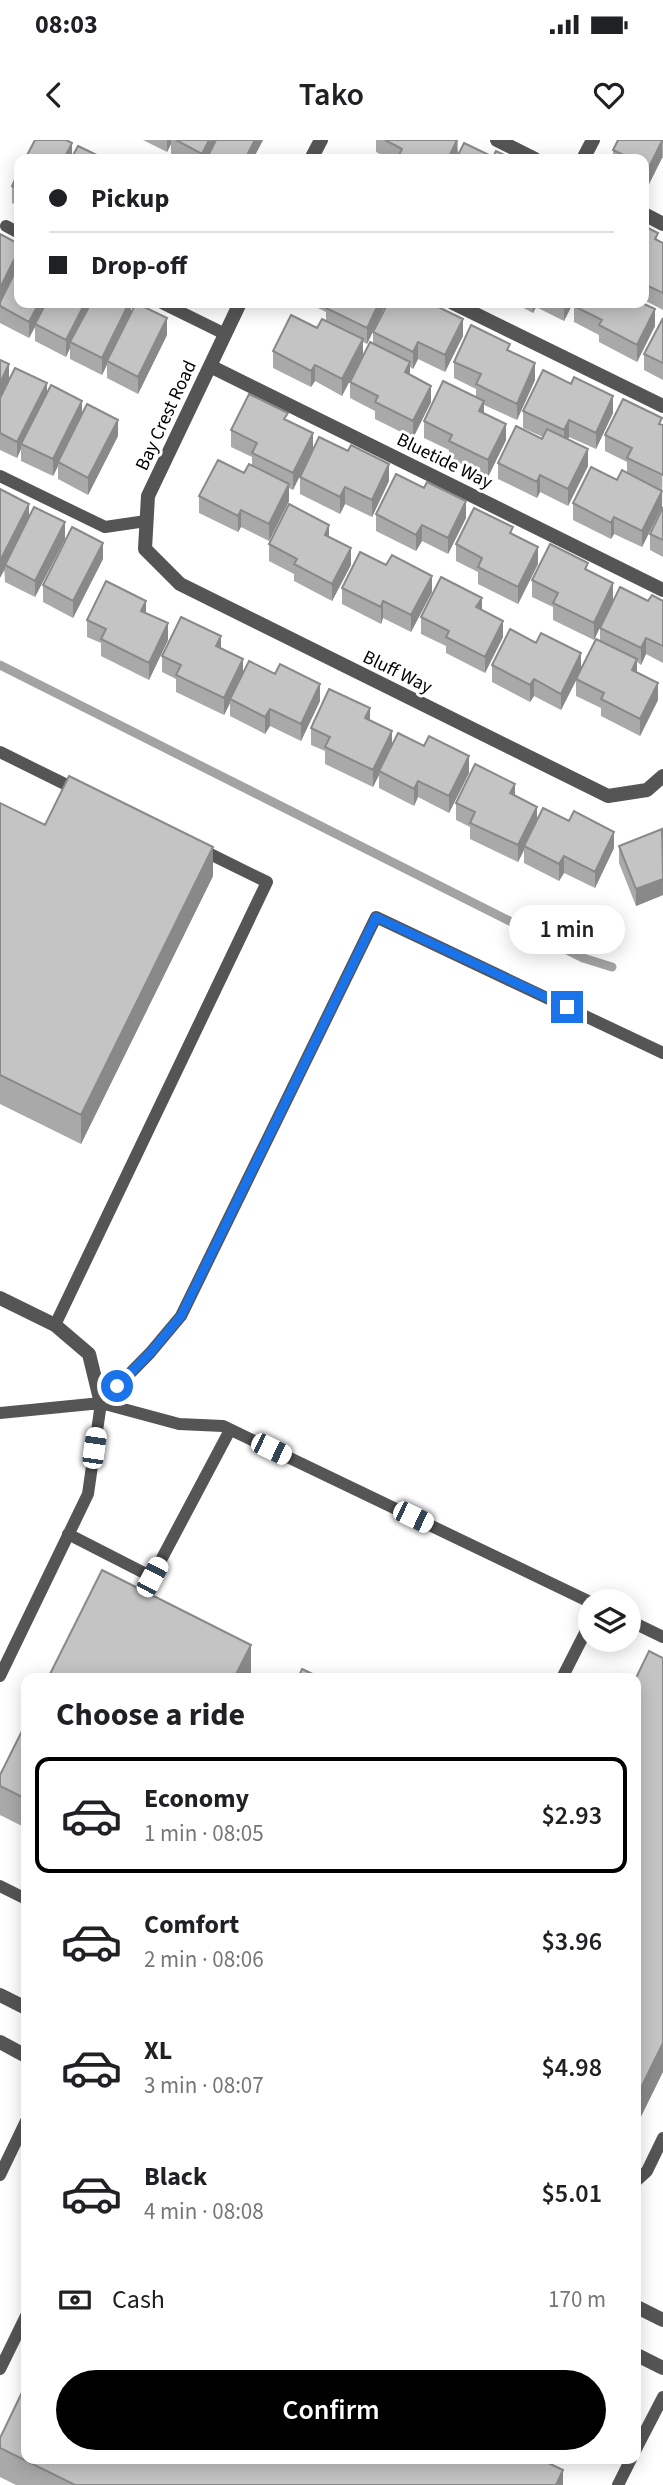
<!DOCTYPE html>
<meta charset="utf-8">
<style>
:root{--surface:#fff;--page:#f6f6f6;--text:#202124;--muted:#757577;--line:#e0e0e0;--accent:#000}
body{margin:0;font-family:"Source Sans 3",sans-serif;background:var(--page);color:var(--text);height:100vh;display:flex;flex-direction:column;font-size:26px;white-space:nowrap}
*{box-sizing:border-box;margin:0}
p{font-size:23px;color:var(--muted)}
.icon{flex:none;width:38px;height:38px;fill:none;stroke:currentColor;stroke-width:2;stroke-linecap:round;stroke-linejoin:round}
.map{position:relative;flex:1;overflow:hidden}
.side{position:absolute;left:21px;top:1533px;width:620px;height:791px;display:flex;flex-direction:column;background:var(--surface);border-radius:14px;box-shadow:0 4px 18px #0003}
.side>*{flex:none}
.guide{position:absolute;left:14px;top:14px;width:635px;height:154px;border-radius:14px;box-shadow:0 4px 18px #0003;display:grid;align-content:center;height:154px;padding:0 35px;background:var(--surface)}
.buttons{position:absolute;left:578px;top:1449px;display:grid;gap:14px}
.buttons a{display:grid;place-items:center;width:63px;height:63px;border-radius:50%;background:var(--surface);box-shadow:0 4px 18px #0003;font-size:35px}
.end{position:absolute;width:32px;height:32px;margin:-16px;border:9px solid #1a73e8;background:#fff;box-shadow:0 0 0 4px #fff}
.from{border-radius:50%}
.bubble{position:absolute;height:49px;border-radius:24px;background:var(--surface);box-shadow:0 4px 18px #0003;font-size:23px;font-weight:600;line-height:49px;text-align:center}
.car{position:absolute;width:21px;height:42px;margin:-21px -10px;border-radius:9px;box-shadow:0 0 5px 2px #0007;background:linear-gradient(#fff 24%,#345 0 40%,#fff 0 76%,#345 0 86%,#fff 0)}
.guide b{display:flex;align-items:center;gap:24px;height:66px;font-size:26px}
.guide b+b{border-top:2px solid var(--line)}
.guide i{width:18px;height:18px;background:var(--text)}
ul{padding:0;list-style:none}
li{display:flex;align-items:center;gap:21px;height:116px;margin:0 14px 10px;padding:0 21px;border:4px solid transparent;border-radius:14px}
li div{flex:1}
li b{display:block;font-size:26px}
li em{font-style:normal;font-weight:600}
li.on{border-color:var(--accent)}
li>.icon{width:63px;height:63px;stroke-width:1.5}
h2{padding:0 35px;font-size:32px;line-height:84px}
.pay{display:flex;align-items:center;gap:18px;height:77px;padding:0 35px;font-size:26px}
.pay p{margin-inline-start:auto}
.button{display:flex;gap:14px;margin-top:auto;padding:14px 35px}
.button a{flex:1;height:80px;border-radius:42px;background:var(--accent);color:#fff;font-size:28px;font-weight:600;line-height:80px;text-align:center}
.status{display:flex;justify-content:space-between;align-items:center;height:49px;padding:0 35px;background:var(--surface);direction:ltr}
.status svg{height:19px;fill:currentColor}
header{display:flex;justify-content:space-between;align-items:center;height:91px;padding:0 35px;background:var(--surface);font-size:32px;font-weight:600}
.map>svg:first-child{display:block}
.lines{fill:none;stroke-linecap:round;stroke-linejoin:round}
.stream{stroke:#a3a3a3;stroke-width:9}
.service{stroke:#555;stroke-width:12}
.minor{stroke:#555;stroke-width:14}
.tertiary{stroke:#555;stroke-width:14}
.wall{fill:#a9a9a9}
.shaded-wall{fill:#898989}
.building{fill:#c4c4c4;stroke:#898989;stroke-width:2}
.route{stroke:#1a73e8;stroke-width:9}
.labels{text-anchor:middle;stroke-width:6;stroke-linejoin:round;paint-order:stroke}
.street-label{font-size:19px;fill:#000;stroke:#fff}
</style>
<div class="status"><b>08:03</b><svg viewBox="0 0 49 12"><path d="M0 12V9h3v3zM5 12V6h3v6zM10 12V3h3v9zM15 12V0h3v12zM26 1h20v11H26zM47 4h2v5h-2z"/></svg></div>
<header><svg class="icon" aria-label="back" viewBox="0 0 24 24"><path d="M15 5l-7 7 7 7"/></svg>Tako<svg class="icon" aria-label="heart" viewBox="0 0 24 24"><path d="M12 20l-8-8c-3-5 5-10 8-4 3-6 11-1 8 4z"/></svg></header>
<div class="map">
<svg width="663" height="2345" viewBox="0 0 663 2345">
<rect width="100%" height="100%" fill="#fff"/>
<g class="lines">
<path class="stream" d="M0 525 583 818 612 827"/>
<path class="service" d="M6 86 19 93
M162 163 225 194
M0 336 105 387 146 381
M0 612 79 651
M55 1185 267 742 200 709
M0 1273 101 1263 179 1284 223 1286 590 1462
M68 1394 152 1437 230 1290
M628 1480 663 1497
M0 1536 88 1354 101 1263 150 1213 181 1176 376 777 663 913
M562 1538 590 1483
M0 1746 26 1759
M0 2035 26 1981
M635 2042 647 2031 663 1998
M0 2229 26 2176
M635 2311 663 2257
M618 2345 631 2319"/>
<path class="minor" d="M497 0 535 19
M311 19 321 0
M583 19 593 0
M644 74 663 84
M240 163 148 356 145 409 180 444 608 656 647 650 663 636
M453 163 663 266
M210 226 663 450
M0 1158 55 1185 89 1214 101 1263"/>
<path class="tertiary" d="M0 1855 26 1868
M0 1902 26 1916
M635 2166 663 2180
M635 2214 663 2228"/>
</g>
<path class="wall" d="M143 0H263L253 19H181L171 14V4L167 12Z
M376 0H458L456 19H390L376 12Z
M663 0V18H662L649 44 644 42V19H613V10Z
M19 31V66L12 63V46Z
M644 86 658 100 663 103V170L644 160Z
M0 94 19 163H131V173L167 195 138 254 107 238V225L102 235 70 219V208L66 217 35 201V187L29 198 0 183Z
M308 163H386L367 204 363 202 342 256 315 241 311 247 273 228V211L317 188 326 180V172Z
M514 163H573L564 181 536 167 533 173Z
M574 166 655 186 637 222 599 202V195L574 182Z
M663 178V240L644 230V214Z
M373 192 463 196 445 232 418 219 413 229 410 227V235L431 262 413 298 375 279V271L350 258V242L373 203Z
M510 211 535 240 517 280 484 265V273L506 300 488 337 449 318V310L424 298V281L476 257V249L454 238V222Z
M0 220 9 240 47 254 118 296 88 355 58 339V326L53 336 21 321V309L17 318 0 310Z
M523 271 613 273 596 309 569 297 568 299 588 326 568 366 540 352 537 358 498 339V323L542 299 543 297 523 288Z
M288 281 313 293 293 350 289 348V361L269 401 241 387 238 392 199 373V356L244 333 252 326V317L231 307V290Z
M662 285H663L662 367 642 407 614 394 611 399 573 380V363L617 340 627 332V322L605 311V295Z
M300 337 389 341 372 377 345 364 340 374 300 354Z
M0 349 29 377 65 399 35 457 5 442Z
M663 367V417L650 410V394Z
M376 374 466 378 448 414 422 401 416 411 376 391Z
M513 395 538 424 518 464 478 444V432L456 421V404Z
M329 397 351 425 332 461 294 441V434L269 421V404Z
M103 419 73 478 43 462V445Z
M588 430 613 460 594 500 553 480V467L532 457V440Z
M342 448 432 452 411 492 383 478 381 484 342 464Z
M648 461H663V523L646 514 641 525 637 522V532L658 560 640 596 601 576V568L576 556V541L561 570 534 556 530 562 492 542V525L581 528 600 501V488Z
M482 470 503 497 485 533 446 513V506L421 494V477Z
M146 473 168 500 149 540 101 516V503L87 497V480Z
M221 508 243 533 320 561 301 601 270 586 265 594 230 576V563L224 575 176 552V539L162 532V516Z
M370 580 392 605 469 633 449 673 418 657 414 666 379 648V635L373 647 325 624V611L311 605V588Z
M515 656 537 680 614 708 595 748 564 733 559 741 524 723V710L518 722 470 699V687L456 680V663Z
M0 663 45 685 213 736 81 1004 0 964Z
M663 691V755L636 766 619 723V706Z
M26 1583V1688L0 1675V1635Z
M0 2298 563 2345H16L0 2337Z"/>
<path class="shaded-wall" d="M167 0H171V4L167 12Z
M209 0H217L208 16V19H202V14Z
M255 0H263L253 19H245Z
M457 0 458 15 456 19H448Z
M662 1V18L649 44V27Z
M72 3V19H64Z
M19 110V127L0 165V148Z
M39 163H47L35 184V187L29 198V182Z
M85 163H93L70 202V208L66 217V200Z
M129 163H131V176L107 221V224L102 235V218Z
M379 163H386V164L367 204V188Z
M533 163H536V167L533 173Z
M564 163H573L564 181Z
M655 169V186L637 222V205Z
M167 178V195L138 254V237Z
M463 179V196L445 232V215Z
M363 199V216L342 256V239Z
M418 202V219L413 229V212Z
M410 222V239L405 232Z
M535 223V240L517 280V264Z
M9 224V241L0 260V243Z
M315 225V241L311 247V231Z
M47 243V260L21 304V309L17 318V302Z
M431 246V262L413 298V281Z
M613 256V273L596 309V293Z
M82 261V278L58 322V326L53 336V319Z
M484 261V278L479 271Z
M118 280V296L88 355V338Z
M569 280V297L564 307V290Z
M506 284V300L488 337V320Z
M313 293V310L293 350V333Z
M588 309V326L568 366V349Z
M389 324V341L372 377V360Z
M540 335V352L537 358V342Z
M289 344V361L269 401V384Z
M345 347V364L340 374V357Z
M662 351V367L642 407V391Z
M466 361V378L448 414V398Z
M29 364V380L5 425V429L0 438V421Z
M241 370V387L238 392V376Z
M614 377V394L611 399V383Z
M65 382V399L35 457V441Z
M329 385V401L325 395Z
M422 385V401L416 411V395Z
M103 403V419L73 478V461Z
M538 407V424L518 464V447Z
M351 408V425L332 461V444Z
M432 436V452L411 492V475Z
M613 443V460L594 500V483Z
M482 458V474L476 467Z
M146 461V477L141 471Z
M383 461V478L381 484V467Z
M503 481V497L485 533V517Z
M168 483V500L149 540V523Z
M221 496V513L216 506Z
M646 498V514L641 525V508Z
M581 513V530L561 570V554Z
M243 519V536L230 559V563L224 575V558Z
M637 519V536L632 530Z
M534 539V556L530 562V545Z
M658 543V560L640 596V579Z
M320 544V561L301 601V584Z
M370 568V585L365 578Z
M270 569V586L265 594V577Z
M392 591V608L379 631V635L373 647V630Z
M469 616V633L449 673V656Z
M418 641V657L414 666V649Z
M515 644V660L510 653Z
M537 667V683L524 706V710L518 722V705Z
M614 692V708L595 748V732Z
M213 707V736L81 1004V975Z
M564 716V733L559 741V724Z
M663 739V755L636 766V749Z
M251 1505V1533L249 1538H234Z
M663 1903V1932L635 1989V1960Z
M563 2330V2345H556Z"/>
<path class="building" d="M35 0H66L72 3 64 19H25Z
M176 0H209L202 14Z
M216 0H255L245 19H214L208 16Z
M385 0H457L448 19H397L402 9Z
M618 0H663V1H662L649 27 644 25V19H632L613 10Z
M464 3 493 17 496 11 513 19H456Z
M78 6 105 19H71Z
M19 31V50L12 46Z
M644 86 658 93 655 99 663 103V153L644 144Z
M0 94 19 104V110L0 148Z
M19 124V163H39L29 182 0 166V162Z
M46 163H85L66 200 35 184Z
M91 163H129L102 218 70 202Z
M136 163 167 178 138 237 107 221Z
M328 163H379L367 188 326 168Z
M388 163H415L421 166 423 163H430L463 179 445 215 418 202 413 212 373 192Z
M575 163H642L655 169 637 205 599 185 602 180 574 166Z
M291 175 317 188 322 179 363 199 342 239 315 225 311 231 273 211Z
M663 178V223L644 214Z
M471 185 510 204 507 210 535 223 517 264 476 244 481 234 454 222Z
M370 202 410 222 405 232 431 246 413 281 375 262 378 256 350 242Z
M0 220 9 224 0 243Z
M15 228 47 243 17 302 0 293V258Z
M543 230 571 244 574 237 613 256 596 293 569 280 564 290 523 271Z
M443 241 484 261 479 271 506 284 488 320 449 301 452 295 424 281Z
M51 245 82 261 53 319 21 304Z
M249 254 288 273 284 279 313 293 293 333 252 313 257 303 231 290Z
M623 259 662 278 659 284 663 285V335L627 318 632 308 605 295Z
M87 264 118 280 88 338 58 322Z
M516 286 542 299 547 289 588 309 568 349 540 335 537 342 498 323Z
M319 297 348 311 351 305 389 324 372 360 345 347 340 357 300 337Z
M218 320 244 333 249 324 289 344 269 384 241 370 238 376 199 356Z
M591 327 617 340 622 330 662 351 642 391 614 377 611 383 573 363Z
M396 334 424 348 427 342 466 361 448 398 422 385 416 395 376 374Z
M0 349 29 364 0 421Z
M289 364 329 385 325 395 351 408 332 444 294 424 297 419 269 404Z
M34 367 65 382 35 441 5 425Z
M663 367V400L650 394Z
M474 368 513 387 510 393 538 407 518 447 478 427 482 418 456 404Z
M72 387 103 403 73 461 43 445Z
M550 404 588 423 585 429 613 443 594 483 553 463 558 453 532 440Z
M360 412 386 425 392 415 432 436 411 475 383 461 381 467 342 448Z
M441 437 482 458 476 467 503 481 485 517 446 497 449 491 421 477Z
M106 441 146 461 141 471 168 483 149 523 101 499 106 489 87 480Z
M620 447 648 461 652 455 663 461V506L646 498 641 508 600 488Z
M181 477 221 496 216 506 243 519 224 558 176 535 181 525 162 516Z
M510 489 536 503 541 493 581 513 561 554 534 539 530 545 492 525Z
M596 499 637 519 632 530 658 543 640 579 601 559 604 553 576 539Z
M249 521 275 534 280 524 320 544 301 584 270 569 265 577 230 559Z
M329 549 370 568 365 578 392 591 373 630 325 607 330 597 311 588Z
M398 593 424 606 429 596 469 616 449 656 418 641 414 649 379 631Z
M475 624 515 644 510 653 537 667 518 705 470 683 475 672 456 663Z
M69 636 213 707 81 975 0 935V663L45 685Z
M543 668 569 681 574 671 614 692 595 732 564 716 559 724 524 706Z
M662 689 663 739 636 749 619 706Z
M102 1430 251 1505 234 1538H48Z
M649 1511 663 1518V1903L635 1960V1653L637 1650 635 1649V1540Z
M302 1529 321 1538H298Z
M26 1583V1659L0 1646V1635Z
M26 2244V2319H540L563 2330 556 2345H75L0 2308V2298Z"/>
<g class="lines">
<path class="route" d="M117 1246 150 1213 181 1176 376 777 567 867"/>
</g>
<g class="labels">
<g class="street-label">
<text transform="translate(165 275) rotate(-65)" y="7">Bay Crest Road</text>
<text transform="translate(445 320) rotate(26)" y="7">Bluetide Way</text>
<text transform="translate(398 531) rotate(26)" y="7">Bluff Way</text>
</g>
</g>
</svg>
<div class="buttons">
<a><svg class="icon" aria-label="layers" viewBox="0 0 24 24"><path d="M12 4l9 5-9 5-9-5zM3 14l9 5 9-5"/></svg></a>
</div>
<i class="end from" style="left:117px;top:1246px"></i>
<i class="end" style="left:567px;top:867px"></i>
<div class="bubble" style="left:509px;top:765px;width:116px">1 min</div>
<i class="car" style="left:94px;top:1308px;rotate:8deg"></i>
<i class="car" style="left:271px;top:1309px;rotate:116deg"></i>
<i class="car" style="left:413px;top:1377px;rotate:116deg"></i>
<i class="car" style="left:152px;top:1437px;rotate:28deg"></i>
<div class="guide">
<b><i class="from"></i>Pickup</b>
<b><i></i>Drop-off</b>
</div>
<section class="side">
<h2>Choose a ride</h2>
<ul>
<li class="on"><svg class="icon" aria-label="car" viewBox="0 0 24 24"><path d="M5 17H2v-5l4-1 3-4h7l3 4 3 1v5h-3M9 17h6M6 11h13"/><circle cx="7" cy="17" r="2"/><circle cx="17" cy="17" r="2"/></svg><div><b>Economy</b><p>1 min · 08:05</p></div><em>$2.93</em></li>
<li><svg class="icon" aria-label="car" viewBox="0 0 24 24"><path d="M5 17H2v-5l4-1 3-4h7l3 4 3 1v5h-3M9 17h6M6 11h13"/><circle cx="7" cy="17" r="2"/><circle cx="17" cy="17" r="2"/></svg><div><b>Comfort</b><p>2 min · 08:06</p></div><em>$3.96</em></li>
<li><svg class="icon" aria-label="car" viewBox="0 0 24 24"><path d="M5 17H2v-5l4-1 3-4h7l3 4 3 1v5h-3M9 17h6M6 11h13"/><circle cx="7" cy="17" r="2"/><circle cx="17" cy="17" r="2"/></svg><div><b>XL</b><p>3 min · 08:07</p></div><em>$4.98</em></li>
<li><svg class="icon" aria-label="car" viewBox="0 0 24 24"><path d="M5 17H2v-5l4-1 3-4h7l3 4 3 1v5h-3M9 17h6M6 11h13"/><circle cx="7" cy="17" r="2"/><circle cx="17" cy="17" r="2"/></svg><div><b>Black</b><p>4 min · 08:08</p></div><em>$5.01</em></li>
</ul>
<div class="pay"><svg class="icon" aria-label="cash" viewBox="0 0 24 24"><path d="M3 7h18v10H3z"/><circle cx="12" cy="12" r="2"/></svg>Cash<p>170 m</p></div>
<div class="button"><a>Confirm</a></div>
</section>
</div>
